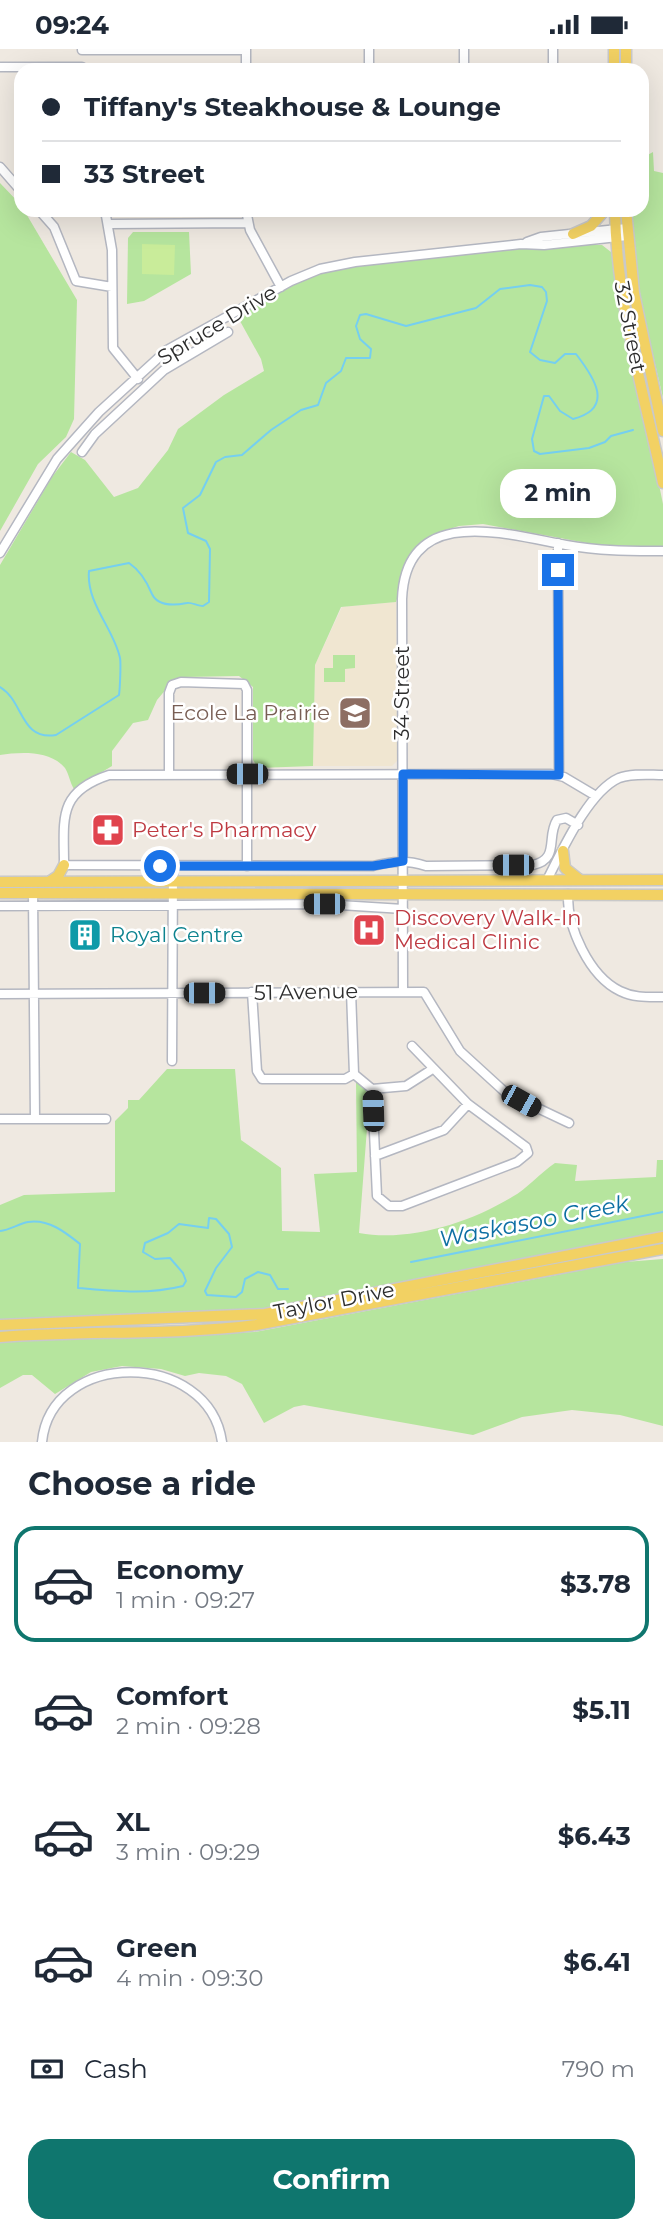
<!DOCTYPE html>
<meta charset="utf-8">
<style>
:root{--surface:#fff;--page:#f2f2f3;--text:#1f2937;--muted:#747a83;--line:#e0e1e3;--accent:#0f766e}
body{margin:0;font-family:Montserrat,sans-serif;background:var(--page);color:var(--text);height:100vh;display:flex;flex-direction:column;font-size:26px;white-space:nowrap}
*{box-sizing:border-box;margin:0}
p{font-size:23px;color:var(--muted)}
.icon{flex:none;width:38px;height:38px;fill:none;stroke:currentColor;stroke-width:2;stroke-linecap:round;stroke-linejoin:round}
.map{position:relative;height:1393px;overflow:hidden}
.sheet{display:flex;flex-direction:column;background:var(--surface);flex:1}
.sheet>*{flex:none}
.top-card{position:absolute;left:14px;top:14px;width:635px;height:154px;border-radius:21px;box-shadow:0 7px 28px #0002;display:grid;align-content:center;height:154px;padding:0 28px;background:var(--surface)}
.end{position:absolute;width:32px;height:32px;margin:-16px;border:9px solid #1a73e8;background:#fff;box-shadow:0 0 0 4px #fff}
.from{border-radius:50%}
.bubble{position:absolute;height:49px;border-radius:21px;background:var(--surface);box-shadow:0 7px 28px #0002;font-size:23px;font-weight:700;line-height:49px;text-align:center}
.car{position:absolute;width:21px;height:42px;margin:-21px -10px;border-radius:9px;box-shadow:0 0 5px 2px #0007;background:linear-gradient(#222 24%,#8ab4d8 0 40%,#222 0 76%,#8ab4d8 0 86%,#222 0)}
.top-card b{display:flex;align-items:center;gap:24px;height:66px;font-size:26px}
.top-card b+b{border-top:2px solid var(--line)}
.top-card i{width:18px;height:18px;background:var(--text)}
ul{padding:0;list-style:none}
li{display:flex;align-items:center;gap:21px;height:116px;margin:0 14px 10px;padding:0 14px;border:4px solid transparent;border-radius:21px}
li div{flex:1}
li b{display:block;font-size:26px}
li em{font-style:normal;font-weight:700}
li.current{border-color:var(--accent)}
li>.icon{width:63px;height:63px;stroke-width:1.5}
h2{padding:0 28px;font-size:32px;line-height:84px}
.pay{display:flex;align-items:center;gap:18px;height:77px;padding:0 28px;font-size:26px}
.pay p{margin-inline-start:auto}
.cta{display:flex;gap:14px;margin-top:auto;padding:14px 28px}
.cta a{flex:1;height:80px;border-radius:21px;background:var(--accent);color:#fff;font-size:28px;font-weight:700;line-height:80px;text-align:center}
.status{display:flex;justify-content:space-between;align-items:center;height:49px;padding:0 35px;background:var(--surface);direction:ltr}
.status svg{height:19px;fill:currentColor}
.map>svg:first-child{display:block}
.education{fill:#f0e6d1}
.green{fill:#b6e59e}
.pitch{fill:#c9ec9a}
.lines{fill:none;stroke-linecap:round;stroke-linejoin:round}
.stream{stroke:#75cff0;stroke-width:2}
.minor-casing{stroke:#b4b7c1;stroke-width:11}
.major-casing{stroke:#c9c9c9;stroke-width:13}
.minor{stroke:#fff;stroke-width:8}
.major{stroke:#f2d163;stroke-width:10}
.route{stroke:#1a73e8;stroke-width:9}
.labels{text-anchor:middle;stroke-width:5;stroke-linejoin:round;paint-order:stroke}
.street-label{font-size:21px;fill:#2e2e2e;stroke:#fff}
.education-label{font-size:21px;fill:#785e54;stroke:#fff;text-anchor:end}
.health-label{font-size:21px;fill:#be3a42;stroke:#fff;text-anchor:start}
.culture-label{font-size:21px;fill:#0d838f;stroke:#fff;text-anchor:start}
.water-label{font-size:23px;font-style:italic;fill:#0d6fa3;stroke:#fff}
</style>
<div class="status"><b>09:24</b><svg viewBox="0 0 49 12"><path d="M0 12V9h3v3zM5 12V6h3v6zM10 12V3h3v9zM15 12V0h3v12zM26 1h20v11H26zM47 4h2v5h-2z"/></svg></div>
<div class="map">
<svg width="663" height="1393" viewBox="0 0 663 1393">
<rect width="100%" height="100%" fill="#efe9e1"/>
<path class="education" d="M396 553 397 712 392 717H313L315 616 342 558Z"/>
<path class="green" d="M653 103 654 122 663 124V349C649 287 632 225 632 161H642V109Z
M0 134 21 156 77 251 74 370 66 388 38 415 0 482Z
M133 183H189L191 225 144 252 127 255 128 189Z
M544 196H602L611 203 663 455V498L598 496 483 475 459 477 437 484 412 505 396 553 341 558 315 616 313 717 258 719 253 711V638L239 627 185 628 172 633 157 651 148 671 133 674 112 702V717L74 740C70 734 69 725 65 719 50 701 20 703 0 706V516L52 428 71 403 85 411 114 448 138 439 168 401 178 380 224 346 264 322 261 310 235 263 328 218Z
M333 606H355V619L345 620V633H324V619H333Z
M167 1020H235L241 1091 281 1119 282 1182 320 1183 314 1125 357 1123 356 1031 370 1040 359 1184C409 1193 469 1174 512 1148 527 1140 540 1124 555 1114L577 1116 575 1132 656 1128 657 1111H663V1184L249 1263 0 1274V1156L24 1146 115 1143V1072L128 1059V1051H139Z
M663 1210V1377L620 1366 572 1361 522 1368 473 1386 304 1356 294 1358 264 1374 242 1335 226 1327 199 1324 185 1327 161 1320 122 1317 91 1323 55 1345 32 1326H23L0 1339V1292L255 1283 625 1213Z"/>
<path class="pitch" d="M142 195 175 196 174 226 142 225Z"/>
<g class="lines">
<path class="stream" d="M0 638C24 652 20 692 56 686L119 646C120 639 121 614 120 609 114 580 86 554 89 522L129 514C141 522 147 533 152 545 158 558 177 556 187 554 191 553 198 557 203 557L209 553 210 500 206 492 188 484 183 459 200 446 216 413 225 408 242 406 271 381 301 361 318 356 326 334 341 322 346 309H370L371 300 360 290 356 277 360 266 366 265 406 277 476 259 500 240 530 236 542 238 546 243 547 252 530 303 540 311 555 314 565 305H576C593 327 616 359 573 370L560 362 549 347H544L532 390 534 402 540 405 589 399 605 393 611 387 633 381
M0 1182C10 1181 18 1175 28 1173 49 1170 65 1183 80 1195L78 1239C114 1242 147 1246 183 1237L186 1232 183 1224 170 1209 155 1210 143 1203 145 1194 168 1184 179 1175 208 1179 209 1169 216 1170 229 1185 232 1198 216 1219 205 1242 207 1246 236 1248 242 1243 245 1230 258 1223 270 1226 278 1240H288
M411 1213 663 1163"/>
<defs>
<path id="minor" d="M464 0V21
M82 1H246
M0 18H82
M246 21V0
M369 21V0
M553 21V0
M0 118 21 142
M39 161 54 178 76 232 112 238
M105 161 112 201 113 299 138 330
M246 161 250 181 281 238
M109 175 247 174
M527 193 541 188 627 179
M82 403 95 385 164 321 228 283
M558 494 559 726
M0 504 57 410 99 363 167 301 291 232 320 220 355 213 521 195 544 196 627 187
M169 725V644L172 636 181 633 244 635 247 641V817
M578 776 566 769 557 771C546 788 560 810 533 816L426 817C407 811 392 812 373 817L64 816C64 770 57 743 109 726L551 725 564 728 596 747
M547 831C562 802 588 743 619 729 632 724 649 726 663 726
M33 844 35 1070
M568 845C567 878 589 927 620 942 634 949 648 948 663 948
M0 857 324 855 403 860
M403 941 402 550C406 454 506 485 566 496 598 502 630 502 663 502
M351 942 354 1025
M252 943 257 1022 262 1030H345L354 1025
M0 945 424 943 460 1002 506 1044 569 1074
M172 1012 173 817
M354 1025 372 1040 406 1037 431 1021
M372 1040 377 1147 389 1157H402L517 1113 528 1104 526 1098 468 1055 412 997
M0 1070H106
M375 1107 444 1081 468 1055
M42 1393C51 1300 209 1300 222 1393"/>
<path id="major" d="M614 0V21
M626 0V21
M615 161C616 253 644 344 663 434
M626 161 634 244 663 382
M573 185 591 177 605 161
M563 802 565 819 580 831
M0 833 663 831
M49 833 58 827 64 816
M0 844 663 846
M0 1276 265 1265 663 1188
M0 1288C85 1281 171 1287 256 1276L663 1200"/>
</defs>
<use href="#minor" class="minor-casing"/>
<use href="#major" class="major-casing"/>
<use href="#minor" class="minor"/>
<use href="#major" class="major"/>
</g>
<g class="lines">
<path class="route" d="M160 817H373L403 812V725L559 726 558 521"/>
</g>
<defs>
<symbol id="school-square" viewBox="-11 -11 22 22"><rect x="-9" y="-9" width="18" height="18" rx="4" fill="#8d6e63" stroke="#fff"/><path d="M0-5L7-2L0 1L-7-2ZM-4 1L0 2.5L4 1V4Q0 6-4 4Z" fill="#fff"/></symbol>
<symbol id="pharmacy-square" viewBox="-11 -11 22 22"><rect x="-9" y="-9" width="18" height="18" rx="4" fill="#e0444e" stroke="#fff"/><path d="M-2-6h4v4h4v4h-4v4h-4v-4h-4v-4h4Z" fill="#fff"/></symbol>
<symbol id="hospital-square" viewBox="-11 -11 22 22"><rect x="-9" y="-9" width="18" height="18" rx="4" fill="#e0444e" stroke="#fff"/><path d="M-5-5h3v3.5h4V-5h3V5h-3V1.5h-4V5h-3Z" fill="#fff"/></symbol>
<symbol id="building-square" viewBox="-11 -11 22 22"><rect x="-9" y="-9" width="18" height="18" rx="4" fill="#0f9aa8" stroke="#fff"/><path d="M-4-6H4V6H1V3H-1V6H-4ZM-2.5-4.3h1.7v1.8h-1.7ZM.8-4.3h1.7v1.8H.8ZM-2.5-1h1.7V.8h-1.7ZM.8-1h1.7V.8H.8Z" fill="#fff"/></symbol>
</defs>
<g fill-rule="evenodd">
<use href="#school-square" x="336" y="645" width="38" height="38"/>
<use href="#pharmacy-square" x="89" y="762" width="38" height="38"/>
<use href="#hospital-square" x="350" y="862" width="38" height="38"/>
<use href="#building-square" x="66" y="867" width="38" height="38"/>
</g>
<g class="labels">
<g class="street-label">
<text transform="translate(217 276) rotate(-31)" y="7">Spruce Drive</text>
<text transform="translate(630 278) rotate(79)" y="7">32 Street</text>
<text transform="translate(402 644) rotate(-90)" y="7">34 Street</text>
<text transform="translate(306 943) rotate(-1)" y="7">51 Avenue</text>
<text transform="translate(334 1252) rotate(-11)" y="7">Taylor Drive</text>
</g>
<g class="education-label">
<text x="330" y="671">Ecole La Prairie</text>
</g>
<g class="health-label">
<text x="132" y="788">Peter's Pharmacy</text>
<text x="394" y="876">Discovery Walk-In<tspan x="394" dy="24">Medical Clinic</tspan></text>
</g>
<g class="culture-label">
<text x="110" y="893">Royal Centre</text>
</g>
<g class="water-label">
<text transform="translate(534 1172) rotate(-11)" y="8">Waskasoo Creek</text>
</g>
</g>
</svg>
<i class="end from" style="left:160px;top:817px"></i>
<i class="end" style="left:558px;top:521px"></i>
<div class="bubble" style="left:500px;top:420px;width:116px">2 min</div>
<i class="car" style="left:247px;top:725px;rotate:270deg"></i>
<i class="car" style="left:513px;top:816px;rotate:270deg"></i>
<i class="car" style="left:324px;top:855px;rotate:270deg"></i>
<i class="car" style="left:204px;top:944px;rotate:90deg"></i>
<i class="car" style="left:521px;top:1052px;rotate:119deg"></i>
<i class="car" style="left:373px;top:1062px;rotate:358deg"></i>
<div class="top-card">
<b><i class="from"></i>Tiffany's Steakhouse &amp; Lounge</b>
<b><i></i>33 Street</b>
</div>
</div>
<section class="sheet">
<h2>Choose a ride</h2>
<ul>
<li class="current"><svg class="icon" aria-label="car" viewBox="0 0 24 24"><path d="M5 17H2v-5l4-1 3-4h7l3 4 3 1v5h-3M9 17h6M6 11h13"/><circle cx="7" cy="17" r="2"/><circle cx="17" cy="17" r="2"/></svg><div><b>Economy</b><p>1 min · 09:27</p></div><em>$3.78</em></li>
<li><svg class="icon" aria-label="car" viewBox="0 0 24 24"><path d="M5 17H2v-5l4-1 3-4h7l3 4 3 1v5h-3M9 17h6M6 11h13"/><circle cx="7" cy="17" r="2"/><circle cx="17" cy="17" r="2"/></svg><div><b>Comfort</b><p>2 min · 09:28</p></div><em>$5.11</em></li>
<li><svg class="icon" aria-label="car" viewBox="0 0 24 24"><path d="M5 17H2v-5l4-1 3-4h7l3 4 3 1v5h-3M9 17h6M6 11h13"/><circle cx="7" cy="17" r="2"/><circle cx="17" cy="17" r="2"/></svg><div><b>XL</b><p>3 min · 09:29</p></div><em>$6.43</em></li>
<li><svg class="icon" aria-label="car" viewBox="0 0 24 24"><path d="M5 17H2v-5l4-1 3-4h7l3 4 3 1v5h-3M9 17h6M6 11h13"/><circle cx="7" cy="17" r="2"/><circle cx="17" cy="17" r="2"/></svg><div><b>Green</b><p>4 min · 09:30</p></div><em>$6.41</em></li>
</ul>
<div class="pay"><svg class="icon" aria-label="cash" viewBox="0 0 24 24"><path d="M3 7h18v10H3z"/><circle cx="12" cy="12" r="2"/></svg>Cash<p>790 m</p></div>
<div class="cta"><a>Confirm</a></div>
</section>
